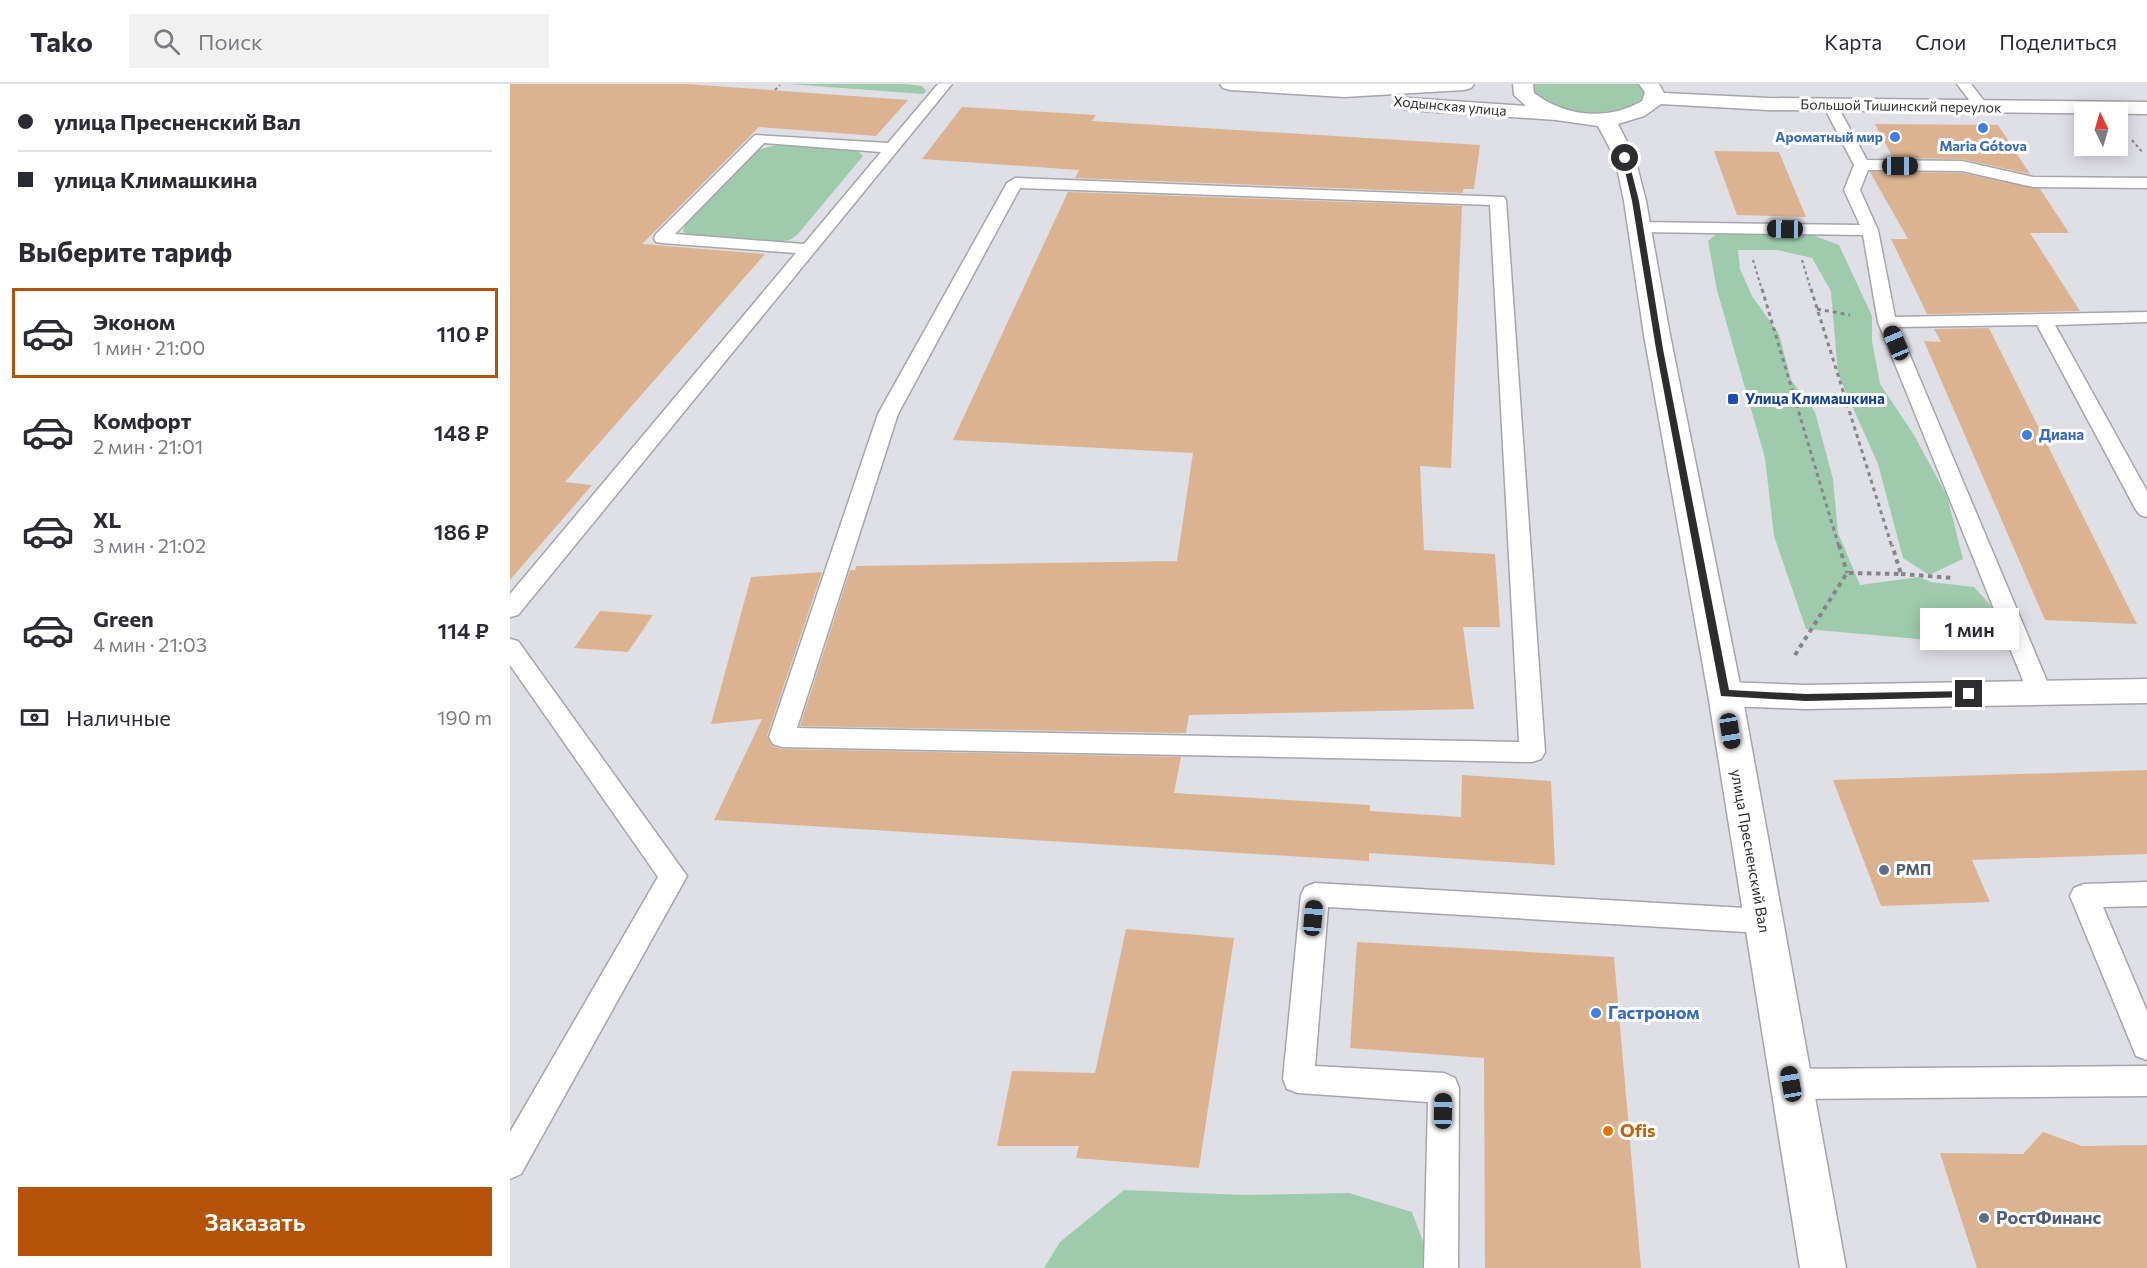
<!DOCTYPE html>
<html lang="ru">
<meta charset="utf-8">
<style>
:root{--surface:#fff;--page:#f2f2f3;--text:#2b2b33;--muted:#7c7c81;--line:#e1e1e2;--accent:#b45309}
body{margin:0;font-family:Commissioner,sans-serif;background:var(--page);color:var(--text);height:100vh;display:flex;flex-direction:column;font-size:22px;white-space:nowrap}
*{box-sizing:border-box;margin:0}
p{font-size:20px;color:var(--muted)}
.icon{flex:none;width:33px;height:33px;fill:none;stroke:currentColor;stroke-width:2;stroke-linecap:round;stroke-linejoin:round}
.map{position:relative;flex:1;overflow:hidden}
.sheet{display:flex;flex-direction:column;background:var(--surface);width:510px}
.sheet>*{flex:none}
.top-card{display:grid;align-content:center;height:132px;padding:0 18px;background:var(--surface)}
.needle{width:39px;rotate:355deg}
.tools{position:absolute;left:1564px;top:18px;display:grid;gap:12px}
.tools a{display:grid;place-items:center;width:54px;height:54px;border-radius:0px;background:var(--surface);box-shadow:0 3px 15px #0003;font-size:30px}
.end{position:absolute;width:27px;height:27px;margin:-14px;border:8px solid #2d2d2f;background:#fff;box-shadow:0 0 0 3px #fff}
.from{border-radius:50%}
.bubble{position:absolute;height:42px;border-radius:0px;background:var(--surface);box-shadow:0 3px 15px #0003;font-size:20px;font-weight:600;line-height:42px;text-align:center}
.car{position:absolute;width:18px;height:36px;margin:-18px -9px;border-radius:8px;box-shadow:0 0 4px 2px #0007;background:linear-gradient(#222 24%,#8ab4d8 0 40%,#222 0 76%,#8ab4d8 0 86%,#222 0)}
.top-card b{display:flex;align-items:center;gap:21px;height:57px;font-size:22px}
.top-card b+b{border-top:2px solid var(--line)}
.top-card i{width:15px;height:15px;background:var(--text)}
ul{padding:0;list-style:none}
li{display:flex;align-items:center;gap:18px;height:90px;margin:0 12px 9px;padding:0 6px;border:3px solid transparent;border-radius:0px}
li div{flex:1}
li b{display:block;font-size:22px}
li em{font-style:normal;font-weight:600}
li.selected{border-color:var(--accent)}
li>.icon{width:54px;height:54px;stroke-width:1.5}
h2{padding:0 18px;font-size:27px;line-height:72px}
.pay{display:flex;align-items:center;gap:15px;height:66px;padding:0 18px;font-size:22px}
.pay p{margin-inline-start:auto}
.primary-button{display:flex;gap:12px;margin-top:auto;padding:12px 18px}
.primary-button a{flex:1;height:69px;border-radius:0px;background:var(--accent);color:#fff;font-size:24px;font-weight:600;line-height:69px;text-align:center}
header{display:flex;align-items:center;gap:36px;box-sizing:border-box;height:84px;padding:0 30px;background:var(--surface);border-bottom:2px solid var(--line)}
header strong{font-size:28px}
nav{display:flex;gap:33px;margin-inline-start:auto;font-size:21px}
.search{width:420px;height:54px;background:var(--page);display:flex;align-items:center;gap:15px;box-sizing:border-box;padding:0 21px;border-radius:0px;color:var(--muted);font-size:22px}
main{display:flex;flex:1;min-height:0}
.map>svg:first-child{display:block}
.green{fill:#9fcbad}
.building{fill:#dcb391}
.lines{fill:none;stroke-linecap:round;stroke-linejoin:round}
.lane-casing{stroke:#a5a5ab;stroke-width:3}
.street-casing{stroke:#a5a5ab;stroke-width:3}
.secondary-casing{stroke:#a5a5ab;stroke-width:3}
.path-far2{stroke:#85858a;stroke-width:2;stroke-dasharray:3 3;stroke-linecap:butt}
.path-far1{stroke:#85858a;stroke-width:3;stroke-dasharray:4 4;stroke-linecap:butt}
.path{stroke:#85858a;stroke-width:4;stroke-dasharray:4.5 4.5;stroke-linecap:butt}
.lane{fill:#fff;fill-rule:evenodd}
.street{fill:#fff;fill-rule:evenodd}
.secondary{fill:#fff;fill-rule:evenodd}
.route{fill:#2d2d2f}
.shop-dot{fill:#3f7fe0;stroke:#fff;stroke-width:2}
.transit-dot{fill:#1a4fb4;stroke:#fff;stroke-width:2}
.service-dot{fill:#5c6f8a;stroke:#fff;stroke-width:2}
.food-dot{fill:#e8710a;stroke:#fff;stroke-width:2}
.labels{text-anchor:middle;stroke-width:6;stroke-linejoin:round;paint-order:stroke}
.far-street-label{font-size:14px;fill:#2d2d2f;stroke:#fff}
.far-shop-label{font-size:14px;font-weight:bold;fill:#366cbe;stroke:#fff;text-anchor:end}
.transit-label{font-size:15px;font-weight:bold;fill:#164399;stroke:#fff;text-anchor:start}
.shop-label{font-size:15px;font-weight:bold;fill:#366cbe;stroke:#fff;text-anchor:start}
.street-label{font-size:15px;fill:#2d2d2f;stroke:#fff}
.service-label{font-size:15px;font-weight:bold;fill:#4e5e75;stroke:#fff;text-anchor:start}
.near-shop-label{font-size:18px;font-weight:bold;fill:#366cbe;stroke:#fff;text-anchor:start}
.near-food-label{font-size:18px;font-weight:bold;fill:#c56008;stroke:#fff;text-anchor:start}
.near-service-label{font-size:18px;font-weight:bold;fill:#4e5e75;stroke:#fff;text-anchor:start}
</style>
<header>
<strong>Tako</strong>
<div class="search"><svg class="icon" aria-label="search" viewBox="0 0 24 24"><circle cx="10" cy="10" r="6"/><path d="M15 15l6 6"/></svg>Поиск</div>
<nav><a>Карта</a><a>Слои</a><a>Поделиться</a></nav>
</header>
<main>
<section class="sheet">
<div class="top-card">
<b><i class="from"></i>улица Пресненский Вал</b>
<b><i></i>улица Климашкина</b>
</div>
<h2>Выберите тариф</h2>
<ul>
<li class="selected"><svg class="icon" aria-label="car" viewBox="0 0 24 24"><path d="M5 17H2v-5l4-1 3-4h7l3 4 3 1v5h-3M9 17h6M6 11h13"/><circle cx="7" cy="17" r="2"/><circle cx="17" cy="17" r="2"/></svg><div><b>Эконом</b><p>1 мин · 21:00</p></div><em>110 ₽</em></li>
<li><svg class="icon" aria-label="car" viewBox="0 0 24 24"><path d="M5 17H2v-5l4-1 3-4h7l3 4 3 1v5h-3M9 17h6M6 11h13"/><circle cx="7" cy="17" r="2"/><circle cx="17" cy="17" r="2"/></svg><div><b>Комфорт</b><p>2 мин · 21:01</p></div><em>148 ₽</em></li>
<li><svg class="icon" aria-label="car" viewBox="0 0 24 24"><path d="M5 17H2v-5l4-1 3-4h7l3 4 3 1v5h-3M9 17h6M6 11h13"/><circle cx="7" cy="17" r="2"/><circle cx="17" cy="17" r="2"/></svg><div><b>XL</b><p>3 мин · 21:02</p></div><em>186 ₽</em></li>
<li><svg class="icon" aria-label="car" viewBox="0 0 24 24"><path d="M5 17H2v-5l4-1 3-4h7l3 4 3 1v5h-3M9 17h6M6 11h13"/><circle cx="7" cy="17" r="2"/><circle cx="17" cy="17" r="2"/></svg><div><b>Green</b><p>4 мин · 21:03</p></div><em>114 ₽</em></li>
</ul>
<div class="pay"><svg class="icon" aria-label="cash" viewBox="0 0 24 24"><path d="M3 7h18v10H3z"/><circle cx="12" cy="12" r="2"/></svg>Наличные<p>190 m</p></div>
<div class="primary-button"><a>Заказать</a></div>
</section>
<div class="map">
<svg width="1637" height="1184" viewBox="0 0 1637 1184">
<rect width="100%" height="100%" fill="#dfdfe6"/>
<path class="green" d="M278 0H394L412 2 416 7 413 10Z
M1024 0H1130L1136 10C1129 32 1072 34 1053 27 1043 24 1033 15 1024 10Z
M267 61 344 67 349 68 353 72 288 150C284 153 281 156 276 157 261 161 186 155 173 148L175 140 247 66Z
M1253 147 1302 151 1329 161 1362 232V257L1370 300 1404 351 1437 412 1453 475 1419 491 1393 474 1368 380 1328 290 1321 207 1302 174 1267 166H1228L1230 185 1242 212 1269 250 1281 296 1305 328 1323 395 1328 449 1350 501 1409 493 1421 498 1464 503 1482 523 1483 543 1442 558 1296 545 1264 452 1255 374 1207 206 1198 157 1209 148Z
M614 1106 734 1111 839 1109 902 1128 923 1184H534L550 1158Z"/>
<path class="building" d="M0 0H176L398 16 366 52 249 43 132 160 255 170 55 398 82 401 0 496Z
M452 23 586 31 582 37 970 61 964 105H953V109L565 94 569 86 412 75Z
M1365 40 1488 41 1520 90 1452 75 1383 74Z
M1204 67 1269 68 1296 133 1227 131Z
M1360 88 1452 89 1530 105 1559 149H1520L1570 227 1417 230 1381 155H1398Z
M558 108 952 122 941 384 910 382 914 466 985 470 990 543H953L964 625 679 631 676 649 290 642 340 486H345L346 482 667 477 683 369 443 356Z
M1479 244 1627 540 1535 536 1414 257 1431 258 1424 245Z
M312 488 257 652 262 662 272 665 671 673 664 709 860 721V727L951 733 952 691 1041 697 1045 781 859 769V777L204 736 252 635 201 640 241 493Z
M90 527 143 531 118 568 64 564Z
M1637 686V770L1462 776 1480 818 1371 822 1323 696Z
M616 845 724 854 689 1084 566 1074 569 1062H487L502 987 585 989Z
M847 858 1104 873 1131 1184H975L974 974 840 964Z
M1533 1048 1572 1062 1637 1061V1184H1467L1430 1069 1513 1070Z"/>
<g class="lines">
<defs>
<path id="lane" d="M428 0H442L8 531 0 533V510L286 169 152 159 146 158 144 154 146 150 245 51 378 59ZM254 59 371 68 294 160 165 150Z
M1447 0H1461L1478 22 1476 25H1466Z
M1320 17 1327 21 1357 76 1452 77 1523 93 1637 94V104L1523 103 1452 87 1358 86 1350 106 1368 146 1385 233 1637 228V238L1545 241 1637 407V433L1630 431 1626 426 1527 241 1388 243 1542 609 1539 615 1530 618 1521 615 1518 609 1368 238 1353 151 1129 148 1121 143 1129 138 1350 141 1334 106 1344 81 1313 21Z
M505 94 994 113 996 116 1035 668 1031 675 1022 678 272 663 263 660 259 653 368 330 497 99ZM510 104 980 121 1009 658 287 644 388 330Z
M0 555 8 557 177 792 11 1090 0 1095V1048L148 793 0 581Z
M1637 798V822L1593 823 1637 927V976L1626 972 1560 812 1564 804 1574 800Z
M805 799 1252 825 1262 828 1266 837 1262 846 1252 849 818 823 805 982 934 989 945 994 949 1004 948 1184H914L918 1018 788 1009 777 1005 773 995 791 811 795 803Z
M1637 982V1012L1281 1015 1270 1010 1266 1000 1270 990 1281 985Z"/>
<path id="street" d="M1637 595V619L1296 625 1215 622 1203 619 1198 610 1203 601 1215 598 1296 601Z"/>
<path id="secondary" d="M710 0H964L961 4 954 6 834 13 720 6 713 4Z
M1003 0H1023L1024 9C1055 33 1098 37 1132 17L1135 8 1129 0H1149L1154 9 1258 14 1637 18V30L1258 26 1151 20 1134 32 1108 40 1125 74 1136 117 1160 251 1232 610 1336 1184H1290L1198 610 1134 251 1114 117 1105 74 1088 42 1046 36 898 26 891 24 888 20 891 16 898 14 1016 22 1004 11Z"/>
</defs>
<use href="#lane" class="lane-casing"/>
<use href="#street" class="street-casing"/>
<use href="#secondary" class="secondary-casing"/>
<path class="path-far2" d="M265 6 270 1
M1622 56 1633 69
M1243 176 1252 206
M1292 176 1301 206"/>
<path class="path-far1" d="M1252 205 1329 463
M1301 205 1382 463
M1307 225 1340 231"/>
<path class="path" d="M1329 461 1337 489
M1391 490 1444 494
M1285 571 1337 489 1391 490 1382 461"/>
<use href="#lane" class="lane"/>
<use href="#street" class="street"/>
<use href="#secondary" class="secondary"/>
</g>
<path class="route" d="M1115 72 1118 74 1129 117 1153 265 1219 606 1296 610 1459 607 1464 610 1463 613 1296 617 1211 612 1146 265 1122 117 1112 74Z"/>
<g class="shop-dot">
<circle cx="1473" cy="44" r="6"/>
<circle cx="1385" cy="53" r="6"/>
<circle cx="1517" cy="351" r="6"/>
<circle cx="1086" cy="929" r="6"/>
</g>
<rect class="transit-dot" x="1217" y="309" width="12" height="12" rx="3"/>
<g class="service-dot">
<circle cx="1374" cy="786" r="6"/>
<circle cx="1474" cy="1134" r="6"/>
</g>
<circle class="food-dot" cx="1098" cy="1047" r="6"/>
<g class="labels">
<g class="far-street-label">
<text transform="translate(940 22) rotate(5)" y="5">Ходынская улица</text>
<text transform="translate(1391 22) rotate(1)" y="5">Большой Тишинский переулок</text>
</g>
<g class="far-shop-label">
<text x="1373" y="58">Ароматный мир</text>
<text x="1473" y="67" text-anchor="middle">Maria Gótova</text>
</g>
<g class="transit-label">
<text x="1235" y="320">Улица Климашкина</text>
</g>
<g class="shop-label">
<text x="1529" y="356">Диана</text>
</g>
<g class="street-label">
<text transform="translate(1240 767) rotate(80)" y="5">улица Пресненский Вал</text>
</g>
<g class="service-label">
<text x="1386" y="791">РМП</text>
</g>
<g class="near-shop-label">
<text x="1098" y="935">Гастроном</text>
</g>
<g class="near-food-label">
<text x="1110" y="1053">Ofis</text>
</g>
<g class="near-service-label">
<text x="1486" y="1140">РостФинанс</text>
</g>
</g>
</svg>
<div class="tools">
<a><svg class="needle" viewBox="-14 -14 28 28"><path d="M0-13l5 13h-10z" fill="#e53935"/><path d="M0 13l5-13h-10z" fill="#7c7c81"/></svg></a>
</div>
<i class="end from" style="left:1115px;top:74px"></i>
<i class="end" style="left:1459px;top:610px"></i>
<div class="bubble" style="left:1410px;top:524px;width:99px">1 мин</div>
<i class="car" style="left:1390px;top:82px;rotate:90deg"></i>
<i class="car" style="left:1275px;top:145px;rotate:271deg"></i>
<i class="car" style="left:1386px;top:259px;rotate:337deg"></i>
<i class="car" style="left:1220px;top:647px;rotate:171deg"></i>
<i class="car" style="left:803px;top:834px;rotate:5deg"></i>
<i class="car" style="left:1281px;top:1000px;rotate:350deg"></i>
<i class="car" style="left:933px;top:1027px;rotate:1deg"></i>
</div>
</main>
